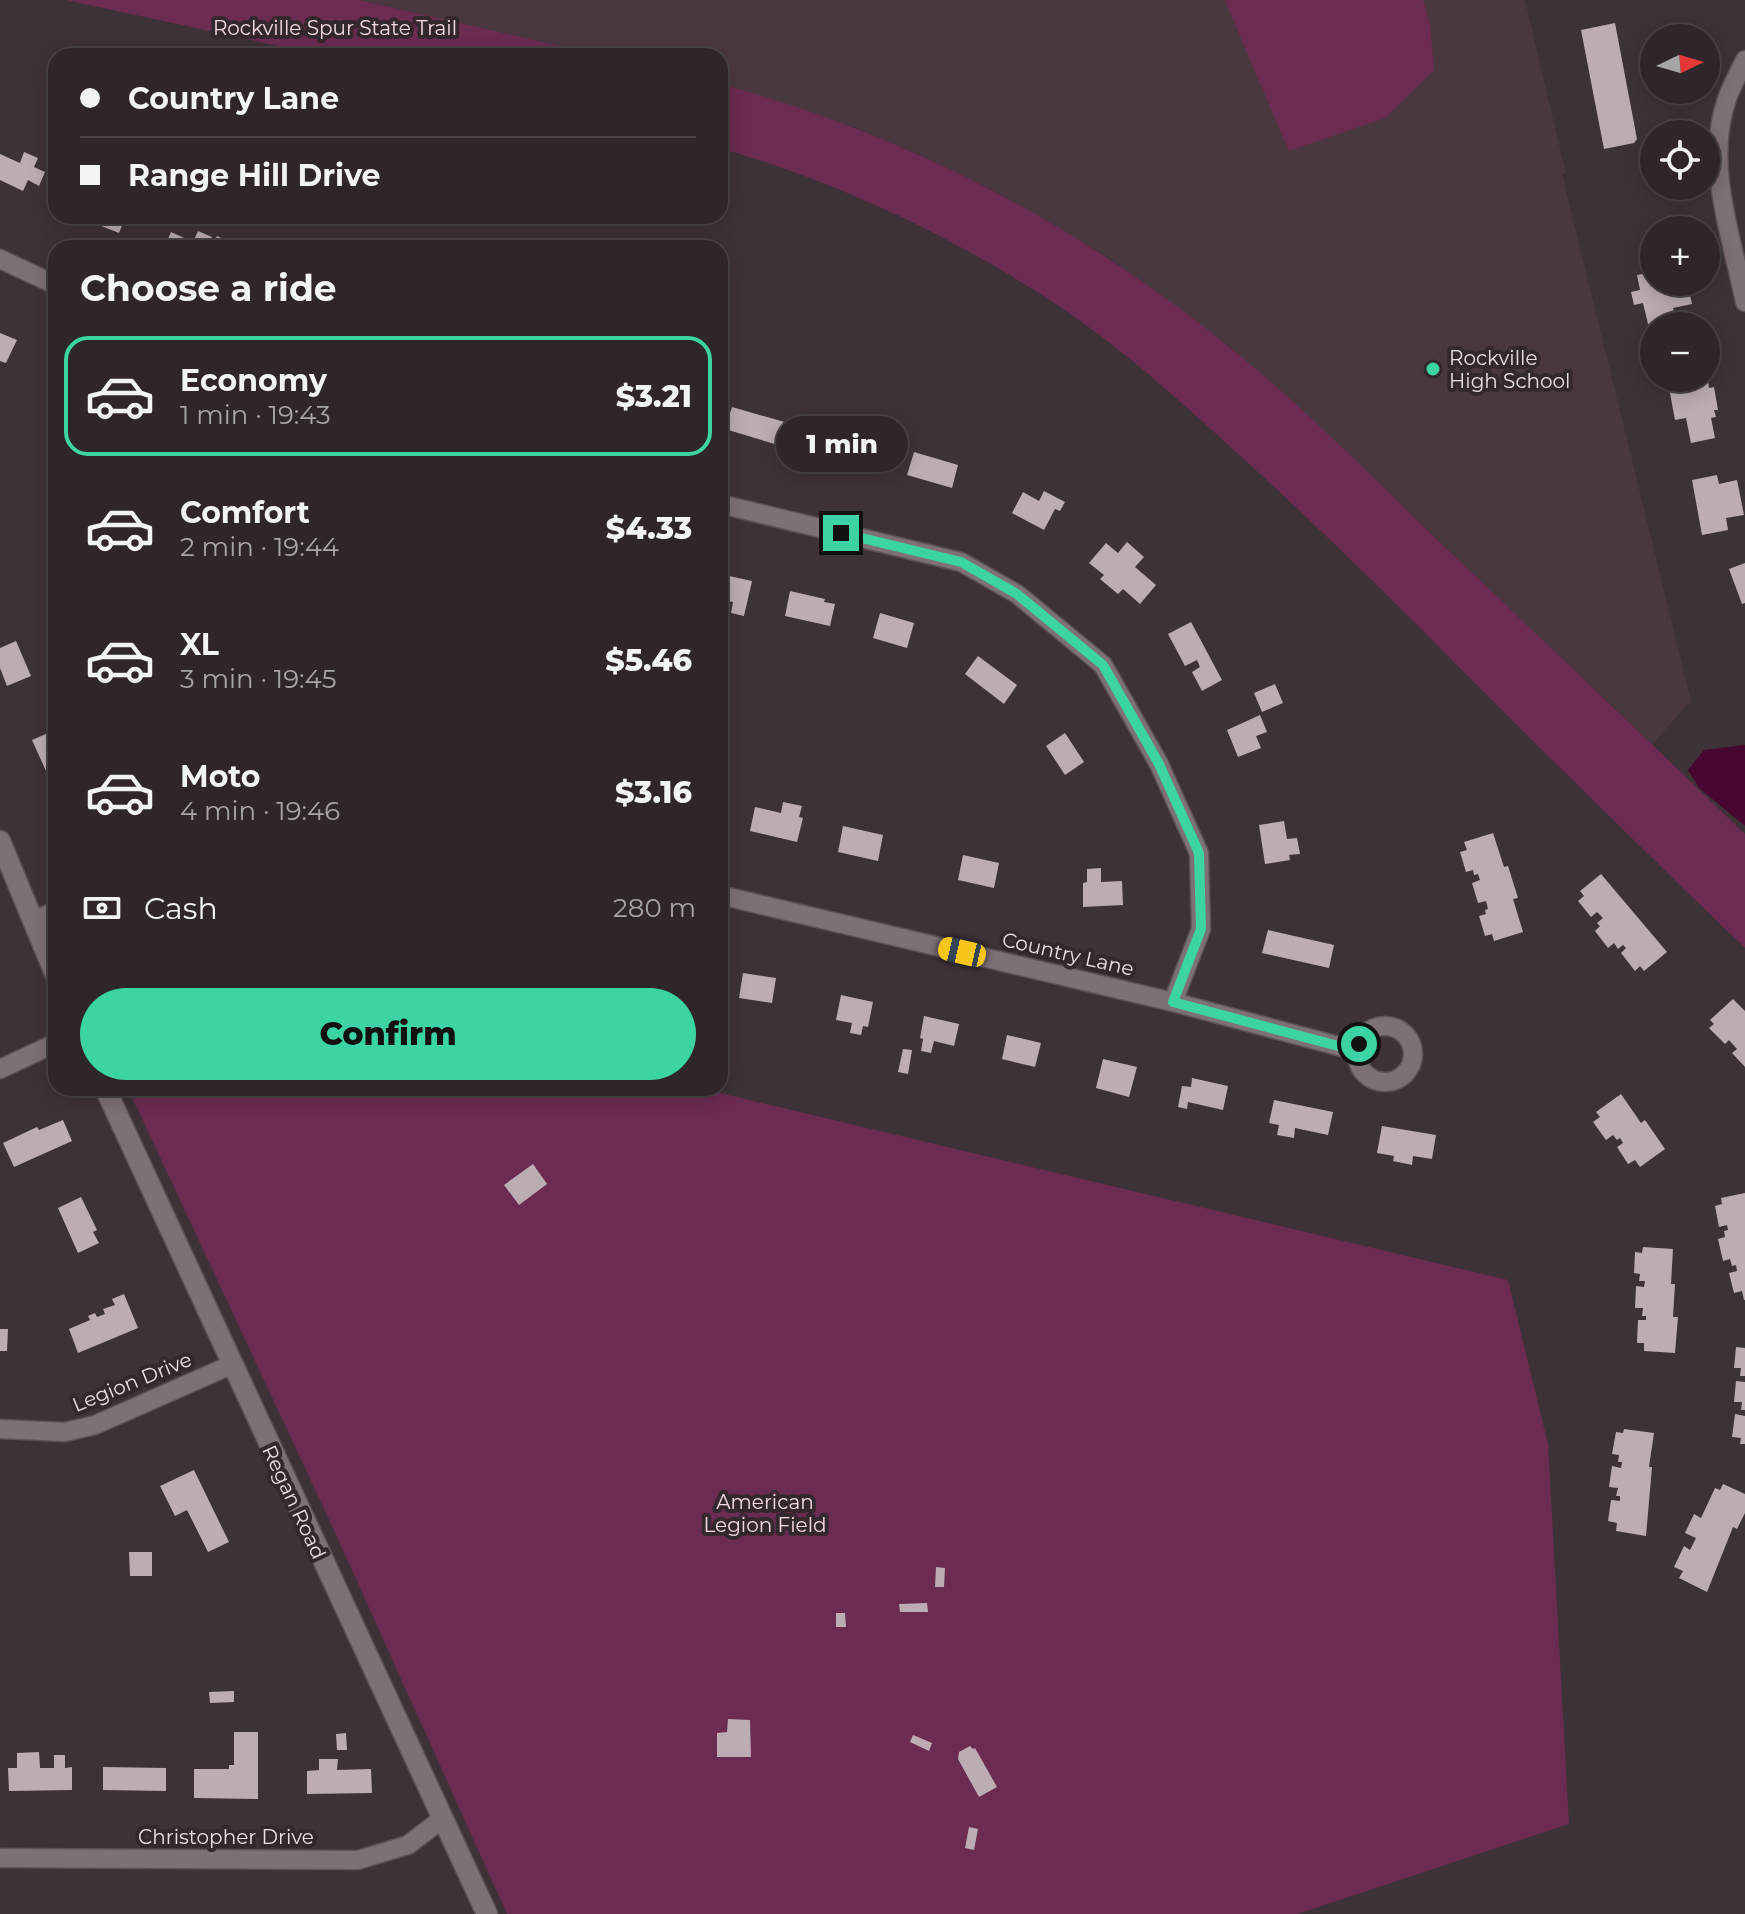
<!DOCTYPE html>
<meta charset="utf-8">
<style>
:root{--surface:#2e262a;--page:#362e32;--text:#f1f3f6;--muted:#a7a5a8;--line:#494347;--accent:#3cd4a4}
body{margin:0;font-family:Montserrat,sans-serif;background:var(--page);color:var(--text);height:100vh;display:flex;flex-direction:column;font-size:30px;white-space:nowrap}
*{box-sizing:border-box;margin:0}
p{font-size:26px;color:var(--muted)}
.icon{flex:none;width:44px;height:44px;fill:none;stroke:currentColor;stroke-width:2;stroke-linecap:round;stroke-linejoin:round}
.map{position:relative;flex:1;overflow:hidden}
.drawer{position:absolute;left:48px;top:240px;width:680px;height:856px;display:flex;flex-direction:column;background:var(--surface);border-radius:24px;box-shadow:0 4px 20px #0003,0 0 0 2px var(--line)}
.drawer>*{flex:none}
.top-card{position:absolute;left:48px;top:48px;width:680px;height:176px;border-radius:24px;box-shadow:0 4px 20px #0003,0 0 0 2px var(--line);display:grid;align-content:center;height:176px;padding:0 32px;background:var(--surface)}
.needle{width:52px;rotate:85deg}
.buttons{position:absolute;left:1640px;top:24px;display:grid;gap:16px}
.buttons a{display:grid;place-items:center;width:80px;height:80px;border-radius:50%;background:var(--surface);box-shadow:0 4px 20px #0003,0 0 0 2px var(--line);font-size:40px}
.end{position:absolute;width:36px;height:36px;margin:-18px;border:10px solid #3cd4a4;background:#111;box-shadow:0 0 0 4px #111}
.from{border-radius:50%}
.bubble{position:absolute;height:56px;border-radius:28px;background:var(--surface);box-shadow:0 4px 20px #0003,0 0 0 2px var(--line);font-size:26px;font-weight:800;line-height:56px;text-align:center}
.car{position:absolute;width:24px;height:48px;margin:-24px -12px;border-radius:10px;box-shadow:0 0 6px 2px #0007;background:linear-gradient(#f5c518 24%,#345 0 40%,#f5c518 0 76%,#345 0 86%,#f5c518 0)}
.top-card b{display:flex;align-items:center;gap:28px;height:76px;font-size:30px}
.top-card b+b{border-top:2px solid var(--line)}
.top-card i{width:20px;height:20px;background:var(--text)}
ul{padding:0;list-style:none}
li{display:flex;align-items:center;gap:24px;height:120px;margin:0 16px 12px;padding:0 16px;border:4px solid transparent;border-radius:24px}
li div{flex:1}
li b{display:block;font-size:30px}
li em{font-style:normal;font-weight:800}
li.active{border-color:var(--accent)}
li>.icon{width:72px;height:72px;stroke-width:1.5}
h2{padding:0 32px;font-size:36px;line-height:96px}
.pay{display:flex;align-items:center;gap:20px;height:88px;padding:0 32px;font-size:30px}
.pay p{margin-inline-start:auto}
.cta{display:flex;gap:16px;margin-top:auto;padding:16px 32px}
.cta a{flex:1;height:92px;border-radius:48px;background:var(--accent);color:#111;font-size:32px;font-weight:800;line-height:92px;text-align:center}
.map>svg:first-child{display:block}
.built{fill:#4a3841}
.green{fill:#6c2b51}
.water{fill:#460630}
.building{fill:#bcadb4}
.lines{fill:none;stroke-linecap:round;stroke-linejoin:round}
.street-casing{stroke:#5b5156;stroke-width:21}
.secondary-casing{stroke:#5b5156;stroke-width:23}
.street{stroke:#7e7077;stroke-width:18}
.secondary{stroke:#7e7077;stroke-width:20}
.route{stroke:#3cd4a4;stroke-width:10}
.poi-dot{fill:#3cd4a4;stroke:#33282e;stroke-width:3}
.labels{text-anchor:middle;stroke-width:8;stroke-linejoin:round;paint-order:stroke}
.park-label{font-size:20px;fill:#f2d9e5;stroke:#33282e}
.poi-label{font-size:20px;fill:#e7e0e3;stroke:#33282e;text-anchor:start}
.street-label{font-size:20px;fill:#e7e0e3;stroke:#33282e}
</style>
<div class="map">
<svg width="1745" height="1914" viewBox="0 0 1745 1914">
<rect width="100%" height="100%" fill="#3d3238"/>
<path class="built" d="M359 0H1525L1566 174H1562L1691 701 1652 744 1297 406 1225 343 1109 258 1006 197 920 155 854 127 720 84V56H604Z"/>
<path class="green" d="M66 0H359L604 56H325Z
M1227 0H1423L1430 24 1434 70 1385 118 1289 151 1225 1Z
M720 84C904 133 1075 223 1223 342 1302 405 1373 478 1446 548 1546 643 1646 738 1745 834V948C1650 856 1555 764 1462 670 1385 592 1306 515 1224 441 1172 394 1119 346 1060 307 957 238 840 183 720 148Z
M149 1088H699L1508 1280 1548 1444 1569 1824 1297 1914H507L333 1528 131 1095Z"/>
<path class="water" d="M1745 745V826L1699 788 1688 770 1704 750Z"/>
<path class="building" d="M1615 23 1637 139 1634 143 1604 149 1581 30Z
M24 152 38 158 34 167 45 172 39 186 28 180 23 191 0 180V154L20 163Z
M76 216H126L119 233Z
M198 231 212 237 207 248H164L171 232 193 242Z
M217 236 230 242 227 248H211Z
M1654 272V282H1687L1692 304 1673 308 1675 318 1648 324 1643 303 1634 305 1631 292 1640 290 1637 275Z
M0 333 17 340 6 363 0 361Z
M1678 378H1703V381L1708 380 1709 388 1714 387 1718 410H1714L1716 417 1711 418 1715 438 1691 443 1686 418 1675 420 1669 388 1679 386Z
M732 407 788 423 781 446 725 429Z
M873 414 884 417 877 443 866 440Z
M845 424 859 428 851 462 816 454 822 430 842 435Z
M914 452 958 465 952 488 907 475Z
M1717 475 1719 484 1737 480 1744 515 1726 518 1728 530 1702 535 1692 480Z
M1044 491 1065 502 1060 511 1055 509 1044 530 1012 513 1023 492 1039 501Z
M1127 542 1144 557 1135 567 1156 585 1140 604 1123 589 1118 594 1100 579 1104 575 1089 563 1106 543 1118 553Z
M1745 563V603L1742 604 1729 569Z
M720 574 752 581 744 616 731 613 733 602 720 600Z
M790 591 825 599 824 602 835 604 830 626 785 616Z
M880 613 914 623 907 648 873 638Z
M1191 622 1222 680 1202 691 1192 672 1200 667 1197 660 1185 666 1168 634Z
M16 641 31 676 7 686 0 668V648Z
M978 656 1017 685 1004 704 965 674Z
M1275 684 1283 703 1262 712 1254 693Z
M1260 715 1267 732 1256 736 1261 748 1238 757 1227 730Z
M55 730 56 766 46 771 32 740Z
M1065 733 1084 762 1065 775 1046 746Z
M783 802 802 806 799 817 803 818 797 842 750 831 755 807 781 813Z
M1284 821 1287 839 1297 838 1300 854 1289 855 1290 860 1265 864 1259 825Z
M843 826 883 835 878 861 838 852Z
M1493 833 1504 867 1508 866 1518 898 1513 899 1523 932 1494 941 1492 934 1485 936 1479 916 1486 914 1485 910 1488 909 1486 901 1478 903 1472 883 1480 880 1478 874 1474 875 1473 870 1466 872 1460 852 1467 850 1464 842Z
M963 855 999 863 994 888 958 880Z
M1101 868V882L1122 881 1123 905 1083 907V883L1087 882V869Z
M1601 874 1667 952 1644 971 1640 966 1635 971 1621 953 1626 948 1623 945 1618 949 1614 943 1608 948 1595 931 1600 926 1597 923 1603 918 1597 912 1591 917 1578 901 1584 896 1580 891Z
M1268 930 1334 945 1329 968 1262 953Z
M743 973 776 978 772 1003 739 998Z
M841 995 873 1002 868 1027 863 1026 861 1035 850 1033 852 1023 836 1020Z
M1733 999 1745 1011V1067L1732 1053 1737 1049 1729 1040 1725 1044 1709 1028 1714 1024 1710 1020Z
M924 1016 959 1024 954 1046 934 1041 931 1053 921 1051 923 1039 920 1038Z
M1007 1035 1041 1043 1035 1067 1002 1059Z
M903 1049 912 1050 908 1074 898 1072Z
M1103 1059 1137 1067 1129 1097 1096 1088Z
M1192 1078 1228 1086 1223 1110 1188 1102 1187 1109 1178 1107 1182 1086 1191 1087Z
M1621 1094 1641 1123 1645 1120 1665 1149 1640 1167 1635 1160 1628 1164 1617 1147 1623 1143 1620 1138 1617 1140 1613 1135 1606 1140 1593 1122 1600 1117 1596 1112Z
M1274 1100 1333 1112 1328 1135 1295 1128 1294 1138 1277 1135 1279 1125 1269 1123Z
M63 1120 72 1141 14 1167 3 1143 37 1127 39 1130Z
M1382 1126 1436 1135 1432 1159 1413 1156 1412 1165 1393 1161 1394 1156 1377 1153Z
M533 1164 547 1184 519 1205 504 1185Z
M1745 1193V1300H1744L1742 1291 1734 1293 1729 1273 1737 1271 1736 1265 1732 1266 1730 1259 1723 1261 1718 1239 1725 1237 1724 1231 1728 1230 1727 1225 1719 1227 1715 1206 1722 1204 1721 1198Z
M81 1197 97 1230 93 1232 99 1243 78 1253 58 1208Z
M1643 1247 1673 1249 1671 1284H1675L1673 1317H1678L1675 1353 1644 1351V1343H1637L1638 1320H1646V1316H1642L1643 1308H1635L1636 1286 1644 1287 1645 1281H1639L1640 1274 1634 1273 1635 1252 1642 1253Z
M124 1294 138 1328 78 1353 69 1329 90 1320 88 1316 95 1313 97 1317 105 1314 103 1309 115 1305 112 1299Z
M0 1329H8L7 1351H0Z
M1736 1347 1745 1348V1376H1740L1741 1368H1734Z
M1736 1381 1745 1382V1410H1741L1742 1402H1734Z
M1735 1414 1745 1416V1444H1740L1741 1438 1732 1437Z
M1624 1429 1654 1433 1649 1467H1652L1646 1536 1616 1531 1617 1523 1608 1521 1611 1500 1620 1501V1496H1616L1618 1488 1609 1487 1612 1466 1621 1468 1622 1462H1618L1619 1455 1612 1454 1616 1432 1623 1433Z
M194 1470 229 1542 208 1552 187 1510 175 1516 160 1486Z
M1723 1484 1745 1494V1513L1737 1529 1733 1527 1707 1592 1679 1578 1683 1571 1674 1567 1684 1546 1690 1550 1696 1538 1685 1533 1694 1514 1701 1518 1715 1488 1720 1490Z
M129 1552H152V1576H130Z
M936 1567 945 1568 944 1587H935Z
M927 1603 928 1612H900L899 1604Z
M836 1613H845L846 1627H836Z
M234 1691V1702L210 1703 209 1692Z
M728 1719 750 1720 751 1757H717V1733L727 1732Z
M234 1732H258V1799L194 1798V1769H229V1765H234Z
M346 1733 347 1750H337L336 1734Z
M913 1735 932 1743 929 1751 910 1742Z
M970 1746 973 1749 975 1748 997 1787 979 1797 958 1759 959 1752Z
M39 1752 40 1768H54V1755H65V1768L72 1767V1790L9 1791 8 1768H17V1753Z
M319 1759H338L337 1770 371 1769 372 1793 307 1794V1771L319 1770Z
M103 1767 166 1768V1791L103 1790Z
M969 1827 978 1829 974 1850 965 1848Z"/>
<g class="lines">
<defs>
<path id="street" d="M1745 60C1739 73 1731 86 1727 99 1704 163 1732 238 1745 302
M0 259 56 285
M720 504 961 562 1017 594 1103 665 1159 764 1199 853 1201 929 1173 1002
M720 895 1173 1002 1357 1051
M33 921 56 911
M1357 1054a28 28 0 1 1 56 0a28 28 0 1 1-56 0Z
M0 1069 56 1043
M0 1429 65 1432 95 1425 231 1365
M0 1858 358 1860 408 1845 442 1819"/>
<path id="secondary" d="M0 841 56 976
M105 1088 487 1914"/>
</defs>
<use href="#street" class="street-casing"/>
<use href="#secondary" class="secondary-casing"/>
<use href="#street" class="street"/>
<use href="#secondary" class="secondary"/>
</g>
<g class="lines">
<path class="route" d="M841 533 961 562 1017 594 1103 665 1159 764 1199 853 1201 929 1173 1002 1357 1051 1359 1044"/>
</g>
<circle class="poi-dot" cx="1433" cy="369" r="8"/>
<g class="labels">
<g class="park-label">
<text x="335" y="35">Rockville Spur State Trail</text>
<text x="765" y="1509">American<tspan x="765" dy="23">Legion Field</tspan></text>
</g>
<g class="poi-label">
<text x="1449" y="365">Rockville<tspan x="1449" dy="23">High School</tspan></text>
</g>
<g class="street-label">
<text transform="translate(1068 954) rotate(13)" y="7">Country Lane</text>
<text transform="translate(132 1382) rotate(-22)" y="7">Legion Drive</text>
<text transform="translate(294 1502) rotate(65)" y="7">Regan Road</text>
<text x="226" y="1844">Christopher Drive</text>
</g>
</g>
</svg>
<div class="buttons">
<a><svg class="needle" viewBox="-14 -14 28 28"><path d="M0-13l5 13h-10z" fill="#e53935"/><path d="M0 13l5-13h-10z" fill="#a7a5a8"/></svg></a>
<a><svg class="icon" aria-label="locate" viewBox="0 0 24 24"><circle cx="12" cy="12" r="6"/><path d="M12 2v4M12 18v4M2 12h4M18 12h4"/></svg></a>
<a>+</a>
<a>−</a>
</div>
<i class="end from" style="left:1359px;top:1044px"></i>
<i class="end" style="left:841px;top:533px"></i>
<div class="bubble" style="left:776px;top:416px;width:132px">1 min</div>
<i class="car" style="left:962px;top:952px;rotate:283deg"></i>
<div class="top-card">
<b><i class="from"></i>Country Lane</b>
<b><i></i>Range Hill Drive</b>
</div>
<section class="drawer">
<h2>Choose a ride</h2>
<ul>
<li class="active"><svg class="icon" aria-label="car" viewBox="0 0 24 24"><path d="M5 17H2v-5l4-1 3-4h7l3 4 3 1v5h-3M9 17h6M6 11h13"/><circle cx="7" cy="17" r="2"/><circle cx="17" cy="17" r="2"/></svg><div><b>Economy</b><p>1 min · 19:43</p></div><em>$3.21</em></li>
<li><svg class="icon" aria-label="car" viewBox="0 0 24 24"><path d="M5 17H2v-5l4-1 3-4h7l3 4 3 1v5h-3M9 17h6M6 11h13"/><circle cx="7" cy="17" r="2"/><circle cx="17" cy="17" r="2"/></svg><div><b>Comfort</b><p>2 min · 19:44</p></div><em>$4.33</em></li>
<li><svg class="icon" aria-label="car" viewBox="0 0 24 24"><path d="M5 17H2v-5l4-1 3-4h7l3 4 3 1v5h-3M9 17h6M6 11h13"/><circle cx="7" cy="17" r="2"/><circle cx="17" cy="17" r="2"/></svg><div><b>XL</b><p>3 min · 19:45</p></div><em>$5.46</em></li>
<li><svg class="icon" aria-label="car" viewBox="0 0 24 24"><path d="M5 17H2v-5l4-1 3-4h7l3 4 3 1v5h-3M9 17h6M6 11h13"/><circle cx="7" cy="17" r="2"/><circle cx="17" cy="17" r="2"/></svg><div><b>Moto</b><p>4 min · 19:46</p></div><em>$3.16</em></li>
</ul>
<div class="pay"><svg class="icon" aria-label="cash" viewBox="0 0 24 24"><path d="M3 7h18v10H3z"/><circle cx="12" cy="12" r="2"/></svg>Cash<p>280 m</p></div>
<div class="cta"><a>Confirm</a></div>
</section>
</div>
